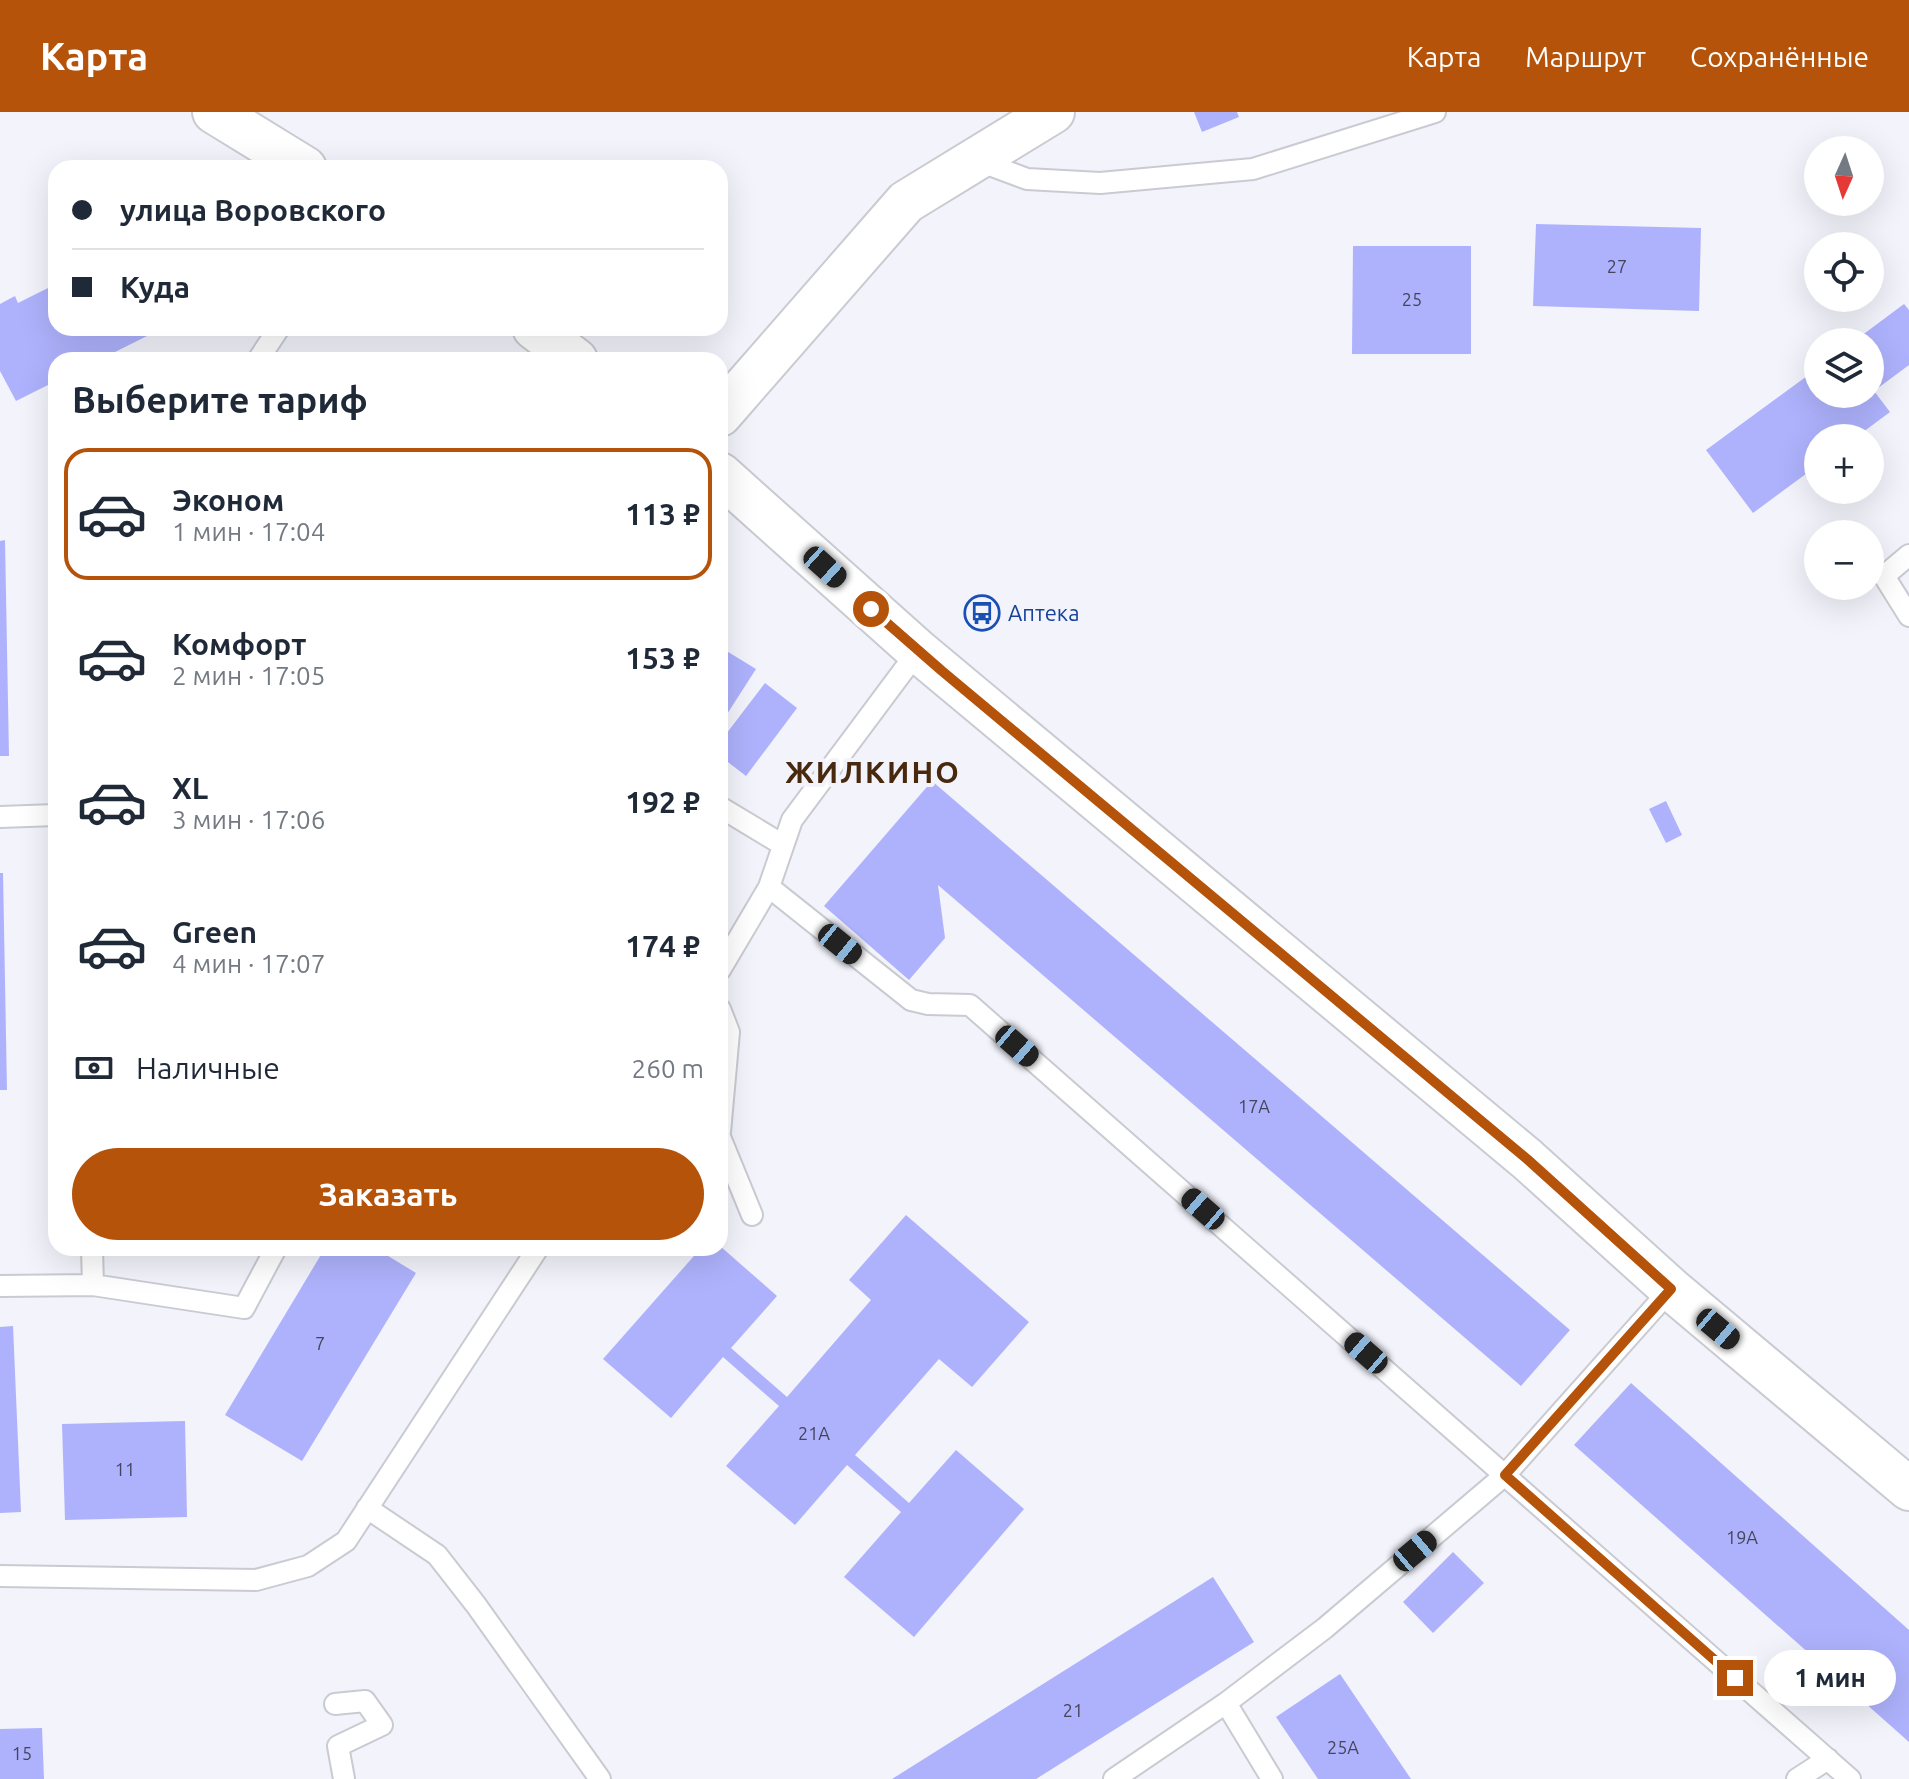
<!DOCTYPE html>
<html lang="ru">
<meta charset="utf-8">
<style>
:root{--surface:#fff;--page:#f6f6f7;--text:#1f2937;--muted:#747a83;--line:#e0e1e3;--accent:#b45309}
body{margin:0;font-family:Ubuntu,sans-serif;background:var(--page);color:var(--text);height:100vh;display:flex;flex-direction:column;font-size:30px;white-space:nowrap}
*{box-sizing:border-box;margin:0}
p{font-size:26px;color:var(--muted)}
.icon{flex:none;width:44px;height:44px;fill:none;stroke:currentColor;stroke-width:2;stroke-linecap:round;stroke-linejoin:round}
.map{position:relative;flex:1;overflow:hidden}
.panel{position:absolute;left:48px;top:240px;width:680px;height:904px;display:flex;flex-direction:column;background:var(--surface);border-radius:24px;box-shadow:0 8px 32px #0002}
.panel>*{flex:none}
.top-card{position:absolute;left:48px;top:48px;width:680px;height:176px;border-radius:24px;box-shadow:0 8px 32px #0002;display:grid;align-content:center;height:176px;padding:0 24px;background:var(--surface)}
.needle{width:52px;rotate:183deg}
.tools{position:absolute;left:1804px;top:24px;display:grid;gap:16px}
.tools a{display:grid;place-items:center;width:80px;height:80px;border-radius:50%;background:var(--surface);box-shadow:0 8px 32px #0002;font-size:40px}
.end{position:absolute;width:36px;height:36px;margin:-18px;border:10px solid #b45309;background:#fff;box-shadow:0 0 0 4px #fff}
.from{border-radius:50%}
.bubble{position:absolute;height:56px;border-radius:28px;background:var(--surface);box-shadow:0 8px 32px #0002;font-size:26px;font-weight:700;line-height:56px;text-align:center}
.car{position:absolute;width:24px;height:48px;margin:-24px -12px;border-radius:10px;box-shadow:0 0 6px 2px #0007;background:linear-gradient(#222 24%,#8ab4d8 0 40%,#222 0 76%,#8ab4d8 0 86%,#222 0)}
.top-card b{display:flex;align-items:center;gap:28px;height:76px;font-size:30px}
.top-card b+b{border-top:2px solid var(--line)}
.top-card i{width:20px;height:20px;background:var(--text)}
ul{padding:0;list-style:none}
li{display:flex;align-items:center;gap:24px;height:132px;margin:0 16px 12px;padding:0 8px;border:4px solid transparent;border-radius:24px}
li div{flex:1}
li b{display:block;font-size:30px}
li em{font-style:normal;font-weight:700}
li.active{border-color:var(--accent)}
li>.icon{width:72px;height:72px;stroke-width:1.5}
h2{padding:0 24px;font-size:36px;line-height:96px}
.pay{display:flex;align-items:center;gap:20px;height:88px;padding:0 24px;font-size:30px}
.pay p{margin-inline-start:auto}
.cta{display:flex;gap:16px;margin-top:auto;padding:16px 24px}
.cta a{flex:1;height:92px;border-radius:48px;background:var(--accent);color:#fff;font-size:32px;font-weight:700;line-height:92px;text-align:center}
header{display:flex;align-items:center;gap:48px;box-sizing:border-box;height:112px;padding:0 40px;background:var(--accent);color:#fff}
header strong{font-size:38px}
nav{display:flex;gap:44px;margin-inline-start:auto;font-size:28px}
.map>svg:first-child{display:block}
.building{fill:#aeb2fc}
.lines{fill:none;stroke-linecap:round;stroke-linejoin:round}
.service-casing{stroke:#cacbd2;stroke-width:24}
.minor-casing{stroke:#cacbd2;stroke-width:46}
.service{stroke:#fff;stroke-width:20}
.minor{stroke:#fff;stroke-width:42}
.route{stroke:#b45309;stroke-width:10}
.labels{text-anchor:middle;stroke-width:8;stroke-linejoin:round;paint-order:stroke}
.number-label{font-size:18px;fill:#44455a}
.transit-label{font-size:22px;fill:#164399;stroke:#f2f3fb;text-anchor:start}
.district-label{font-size:30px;font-weight:bold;letter-spacing:2px;fill:#48290e;stroke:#f2f3fb}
</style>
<header>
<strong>Карта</strong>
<nav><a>Карта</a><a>Маршрут</a><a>Сохранённые</a></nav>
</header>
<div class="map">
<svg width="1909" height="1667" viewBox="0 0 1909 1667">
<rect width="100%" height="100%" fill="#f2f3fb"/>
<path class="building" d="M1194 0H1237L1239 5 1202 20Z
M1536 112 1701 116 1699 199 1533 194Z
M1353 134H1471V242H1352Z
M56 172V216H163L99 248H56V269L16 289 0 259V192L15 184 18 191Z
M1904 192 1909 198V253L1874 279 1890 300 1855 326H1818V353L1753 401 1706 338 1818 256V282H1870V230H1853Z
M5 428 9 644H0V429Z
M720 535 756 557 720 613Z
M765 571 797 596 746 664 720 644V630Z
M932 669 1570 1218 1521 1274 938 773 945 826 909 868 824 794Z
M1666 689 1682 723 1666 731 1649 697Z
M0 761H3L7 978H0Z
M906 1103 1029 1210 972 1275 939 1247 855 1343 909 1391 956 1338 1024 1397 914 1525 844 1465 901 1400 847 1353 795 1413 726 1354 779 1294 723 1245 671 1306 603 1247 701 1136 720 1134 777 1184 731 1236 787 1285 871 1188 849 1168Z
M325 1136H375L416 1161 302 1349 225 1303Z
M13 1214 21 1400 0 1401V1215Z
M1631 1271 1909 1518V1630L1574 1333Z
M185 1309 187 1405 65 1408 62 1312Z
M1453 1440 1484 1471 1433 1521 1403 1490Z
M1213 1465 1254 1530 1036 1667H892Z
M1340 1562 1411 1667H1318L1276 1605Z
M42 1616 44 1667H0V1617Z"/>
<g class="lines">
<defs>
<path id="service" d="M976 48 1027 67 1100 71 1253 57 1435 0
M258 248 279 216
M1909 443 1884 464 1909 504
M720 695 783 733
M0 705 56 703
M769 775 911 888 928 892 970 893 1850 1667
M720 858 769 775 792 708 918 539
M720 897 729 920 720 1020
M720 1025 752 1103
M93 1173 244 1196 276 1136
M0 1174 93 1173 92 1136
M367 1396 437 1443 476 1493 600 1667
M0 1464 256 1468 308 1454 346 1429 538 1136
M1226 1591 1272 1667
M335 1592 365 1589 382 1613 338 1634 344 1667
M1114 1667 1226 1591 1325 1516 1505 1363 1671 1177
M1797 1667 1828 1647"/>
<path id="minor" d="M214 0 305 56
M534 216 576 248
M720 303 906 90 1053 0
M720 362 918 539 1527 1047 1671 1177 1909 1377"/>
</defs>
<use href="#service" class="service-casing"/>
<use href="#minor" class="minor-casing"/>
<use href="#service" class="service"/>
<use href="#minor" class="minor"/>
</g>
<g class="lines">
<path class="route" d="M871 497 942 559 1527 1047 1671 1177 1505 1363 1735 1566"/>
</g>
<defs>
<symbol id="bus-ring" viewBox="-11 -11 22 22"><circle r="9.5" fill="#f2f3fb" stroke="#1a4fb4" stroke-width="1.5"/><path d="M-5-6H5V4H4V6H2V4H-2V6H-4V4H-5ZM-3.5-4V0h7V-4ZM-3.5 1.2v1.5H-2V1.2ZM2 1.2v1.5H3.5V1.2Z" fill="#1a4fb4"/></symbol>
</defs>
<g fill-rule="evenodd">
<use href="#bus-ring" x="962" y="481" width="40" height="40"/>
</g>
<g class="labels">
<g class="number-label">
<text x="1617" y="161">27</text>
<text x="1412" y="194">25</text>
<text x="1254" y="1001">17А</text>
<text x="320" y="1238">7</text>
<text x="814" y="1328">21А</text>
<text x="125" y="1364">11</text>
<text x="1742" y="1432">19А</text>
<text x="1073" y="1605">21</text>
<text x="1343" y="1642">25А</text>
<text x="22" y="1648">15</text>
</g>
<g class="transit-label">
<text x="1008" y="509">Аптека</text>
</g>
<g class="district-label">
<text x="873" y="671">ЖИЛКИНО</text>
</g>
</g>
</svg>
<div class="tools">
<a><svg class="needle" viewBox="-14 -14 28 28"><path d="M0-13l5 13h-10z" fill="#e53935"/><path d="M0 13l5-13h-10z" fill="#747a83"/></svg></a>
<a><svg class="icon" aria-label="locate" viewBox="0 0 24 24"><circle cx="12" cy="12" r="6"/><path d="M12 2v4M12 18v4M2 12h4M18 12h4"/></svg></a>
<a><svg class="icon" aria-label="layers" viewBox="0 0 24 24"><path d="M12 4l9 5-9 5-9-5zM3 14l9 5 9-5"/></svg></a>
<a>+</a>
<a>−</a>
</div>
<i class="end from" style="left:871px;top:497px"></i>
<i class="end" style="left:1735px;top:1566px"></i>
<div class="bubble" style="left:1764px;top:1538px;width:132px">1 мин</div>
<i class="car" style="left:825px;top:455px;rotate:132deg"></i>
<i class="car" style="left:840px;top:832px;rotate:129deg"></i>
<i class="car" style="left:1017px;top:934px;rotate:131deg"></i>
<i class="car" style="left:1203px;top:1097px;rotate:311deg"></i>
<i class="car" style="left:1718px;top:1217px;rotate:130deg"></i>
<i class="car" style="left:1366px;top:1241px;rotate:311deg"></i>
<i class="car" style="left:1415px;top:1439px;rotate:50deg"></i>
<div class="top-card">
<b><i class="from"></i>улица Воровского</b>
<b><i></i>Куда</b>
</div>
<section class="panel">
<h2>Выберите тариф</h2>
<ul>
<li class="active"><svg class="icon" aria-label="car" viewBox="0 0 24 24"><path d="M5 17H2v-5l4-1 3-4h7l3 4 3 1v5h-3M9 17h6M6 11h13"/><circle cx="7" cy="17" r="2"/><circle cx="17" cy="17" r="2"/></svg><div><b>Эконом</b><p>1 мин · 17:04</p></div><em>113 ₽</em></li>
<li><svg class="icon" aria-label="car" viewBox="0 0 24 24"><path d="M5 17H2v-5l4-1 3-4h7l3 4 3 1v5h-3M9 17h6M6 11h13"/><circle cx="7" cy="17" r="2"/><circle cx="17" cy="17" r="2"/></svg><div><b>Комфорт</b><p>2 мин · 17:05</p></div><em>153 ₽</em></li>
<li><svg class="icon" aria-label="car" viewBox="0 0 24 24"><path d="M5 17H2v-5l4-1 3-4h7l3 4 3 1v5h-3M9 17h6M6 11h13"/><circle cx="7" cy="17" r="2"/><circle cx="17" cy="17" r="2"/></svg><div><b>XL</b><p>3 мин · 17:06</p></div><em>192 ₽</em></li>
<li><svg class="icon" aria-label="car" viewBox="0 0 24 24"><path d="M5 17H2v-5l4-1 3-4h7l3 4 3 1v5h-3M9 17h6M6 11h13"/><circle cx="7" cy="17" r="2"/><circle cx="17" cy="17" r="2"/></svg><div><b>Green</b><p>4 мин · 17:07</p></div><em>174 ₽</em></li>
</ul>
<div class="pay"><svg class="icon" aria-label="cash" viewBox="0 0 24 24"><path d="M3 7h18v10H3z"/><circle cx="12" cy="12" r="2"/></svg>Наличные<p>260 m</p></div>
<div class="cta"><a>Заказать</a></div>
</section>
</div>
